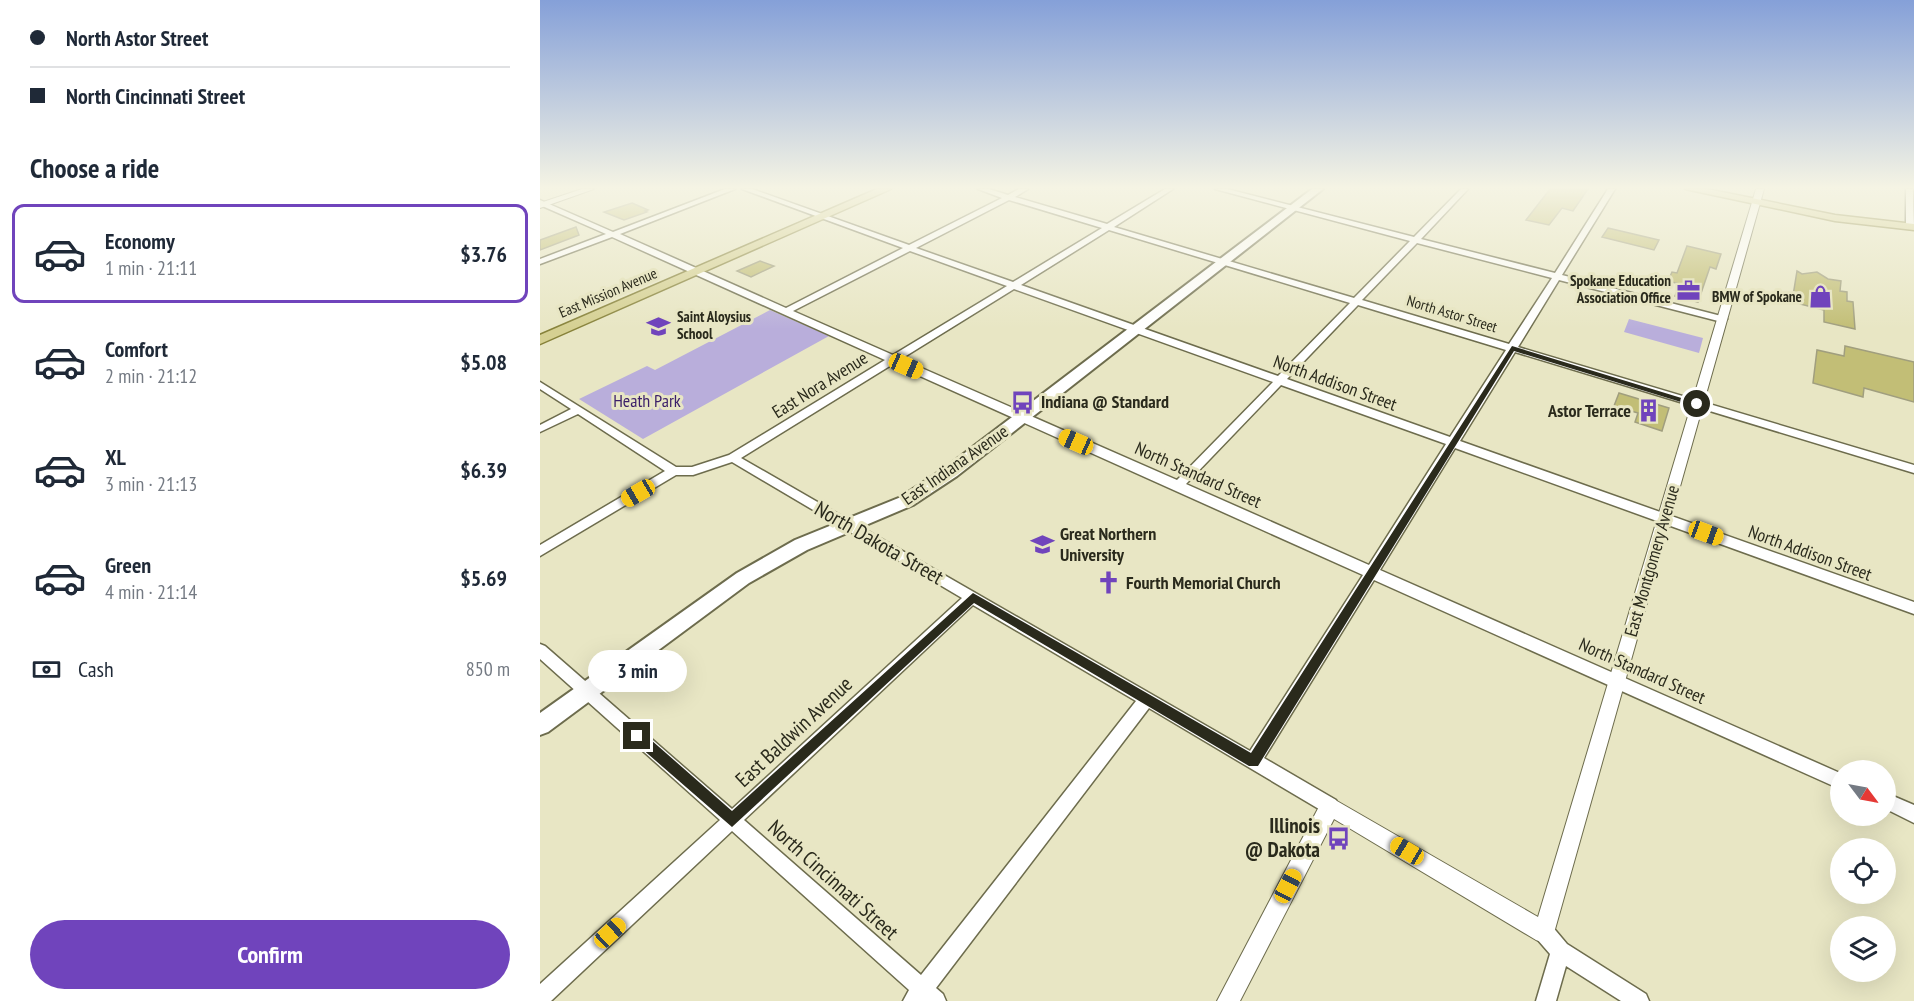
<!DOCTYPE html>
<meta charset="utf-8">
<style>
:root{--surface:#fff;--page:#f2f2f3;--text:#1f2937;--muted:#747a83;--line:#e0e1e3;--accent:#7044bc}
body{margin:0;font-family:"PT Sans Narrow",sans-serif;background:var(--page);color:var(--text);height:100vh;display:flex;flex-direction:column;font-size:22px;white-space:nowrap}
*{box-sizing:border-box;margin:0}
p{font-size:20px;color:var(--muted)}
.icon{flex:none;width:33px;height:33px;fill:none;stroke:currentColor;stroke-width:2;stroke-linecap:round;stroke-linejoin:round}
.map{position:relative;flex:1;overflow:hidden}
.panel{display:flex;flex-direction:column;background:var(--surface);width:540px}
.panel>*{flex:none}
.hud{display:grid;align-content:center;height:132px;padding:0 30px;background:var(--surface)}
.needle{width:39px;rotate:122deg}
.fabs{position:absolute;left:1290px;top:760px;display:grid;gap:12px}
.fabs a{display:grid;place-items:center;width:66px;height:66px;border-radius:50%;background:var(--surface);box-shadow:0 6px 24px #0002;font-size:30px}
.end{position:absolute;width:27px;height:27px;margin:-14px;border:8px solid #2a2a1c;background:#fff;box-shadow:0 0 0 3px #fff}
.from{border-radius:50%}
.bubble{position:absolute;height:42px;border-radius:21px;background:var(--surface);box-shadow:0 6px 24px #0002;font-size:20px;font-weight:600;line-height:42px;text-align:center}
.car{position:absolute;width:18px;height:36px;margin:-18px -9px;border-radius:8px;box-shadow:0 0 4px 2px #0007;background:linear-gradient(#f5c518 24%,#345 0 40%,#f5c518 0 76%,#345 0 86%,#f5c518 0)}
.hud b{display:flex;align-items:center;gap:21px;height:57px;font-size:22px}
.hud b+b{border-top:2px solid var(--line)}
.hud i{width:15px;height:15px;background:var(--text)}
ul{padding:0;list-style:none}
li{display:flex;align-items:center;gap:18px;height:99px;margin:0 12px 9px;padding:0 18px;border:3px solid transparent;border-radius:12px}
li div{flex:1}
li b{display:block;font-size:22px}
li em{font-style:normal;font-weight:600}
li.active{border-color:var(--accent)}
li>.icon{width:54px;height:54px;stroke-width:1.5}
h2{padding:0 30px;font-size:27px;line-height:72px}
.pay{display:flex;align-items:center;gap:15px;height:66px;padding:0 30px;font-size:22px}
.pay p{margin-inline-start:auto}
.action{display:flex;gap:12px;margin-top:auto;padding:12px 30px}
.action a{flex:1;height:69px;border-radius:36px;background:var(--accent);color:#fff;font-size:24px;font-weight:600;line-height:69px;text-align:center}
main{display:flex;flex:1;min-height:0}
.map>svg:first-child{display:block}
.green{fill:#b9aedb}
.building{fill:#c2be76;stroke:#a09e7e;stroke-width:1.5}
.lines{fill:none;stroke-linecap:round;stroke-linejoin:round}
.minor-casing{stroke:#6d6c4d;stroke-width:3}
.tertiary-casing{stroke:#6d6c4d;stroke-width:2}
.secondary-casing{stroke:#6d6c4d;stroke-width:4}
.primary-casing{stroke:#87823a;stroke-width:3}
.minor{fill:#fff;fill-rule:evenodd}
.tertiary{fill:#fff;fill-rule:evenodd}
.secondary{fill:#fff;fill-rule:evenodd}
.primary{fill:#d5d092;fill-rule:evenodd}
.route{fill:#2a2a1c}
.labels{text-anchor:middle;stroke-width:6;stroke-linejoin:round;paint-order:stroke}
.far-poi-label{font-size:15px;font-weight:bold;fill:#2a2a1c;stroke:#e8e6c4;text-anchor:end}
.far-street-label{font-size:15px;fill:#2a2a1c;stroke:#e8e6c4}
.street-label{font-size:18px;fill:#2a2a1c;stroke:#e8e6c4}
.park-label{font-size:18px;fill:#3b1f69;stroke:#e8e6c4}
.poi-label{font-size:18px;font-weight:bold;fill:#2a2a1c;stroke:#e8e6c4;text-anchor:start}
.near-street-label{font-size:21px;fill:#2a2a1c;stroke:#e8e6c4}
.near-poi-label{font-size:21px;font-weight:bold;fill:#2a2a1c;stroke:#e8e6c4;text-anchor:end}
</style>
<main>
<section class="panel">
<div class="hud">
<b><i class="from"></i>North Astor Street</b>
<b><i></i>North Cincinnati Street</b>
</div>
<h2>Choose a ride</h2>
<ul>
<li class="active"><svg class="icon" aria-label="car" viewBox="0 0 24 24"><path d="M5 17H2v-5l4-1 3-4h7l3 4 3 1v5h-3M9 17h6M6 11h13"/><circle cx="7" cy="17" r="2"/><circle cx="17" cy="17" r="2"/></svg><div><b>Economy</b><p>1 min · 21:11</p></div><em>$3.76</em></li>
<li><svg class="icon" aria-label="car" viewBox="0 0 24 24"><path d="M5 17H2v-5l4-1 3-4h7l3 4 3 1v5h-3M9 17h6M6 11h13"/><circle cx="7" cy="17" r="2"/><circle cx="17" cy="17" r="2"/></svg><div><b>Comfort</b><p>2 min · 21:12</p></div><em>$5.08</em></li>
<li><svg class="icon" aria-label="car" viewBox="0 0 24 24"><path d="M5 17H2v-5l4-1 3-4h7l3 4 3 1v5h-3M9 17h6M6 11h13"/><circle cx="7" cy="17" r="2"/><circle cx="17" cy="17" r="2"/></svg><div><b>XL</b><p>3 min · 21:13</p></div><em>$6.39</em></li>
<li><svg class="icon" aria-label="car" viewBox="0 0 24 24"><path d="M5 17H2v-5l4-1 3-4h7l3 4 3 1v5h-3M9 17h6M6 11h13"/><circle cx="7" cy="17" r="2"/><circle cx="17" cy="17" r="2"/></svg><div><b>Green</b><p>4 min · 21:14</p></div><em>$5.69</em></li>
</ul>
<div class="pay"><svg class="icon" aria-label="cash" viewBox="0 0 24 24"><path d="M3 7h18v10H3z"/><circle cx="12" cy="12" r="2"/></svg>Cash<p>850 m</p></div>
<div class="action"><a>Confirm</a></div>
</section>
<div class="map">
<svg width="1374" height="1001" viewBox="0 0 1374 1001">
<rect width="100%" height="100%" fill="#e8e6c4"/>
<path class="green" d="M230 310 289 336 103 439 39 399 107 366 115 370Z
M1089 319 1163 338 1159 353 1084 332Z"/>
<path class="building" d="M1010 189H1048L1033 211 1022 208 1009 225 986 220Z
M92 203 108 210 105 211 107 212 84 220 64 212Z
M36 227 39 235 0 250V240Z
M1068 228 1119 240 1114 250 1062 237Z
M1147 246 1181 254 1176 269 1170 267 1158 302 1135 296 1140 284 1128 281 1132 272 1137 273Z
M220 261 234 266 211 277 197 271Z
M1257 271 1262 274 1277 272 1288 279 1301 281 1300 291 1307 292V301L1313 302 1315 329 1284 322V310L1252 302Z
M1305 346 1374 362V402L1324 388 1323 397 1273 383 1277 350 1304 356Z
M1079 393 1129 408 1122 431 1095 422 1098 413 1074 406Z"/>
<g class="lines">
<defs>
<path id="minor" d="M185 189H195L80 234 246 308 363 248 202 189H212L369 245 462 198 438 189H449L468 195 479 189H488L475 197 567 224 625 189H633L574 227 814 298 870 241 675 189H687L874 237 921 189H928L881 239 1015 273 1068 189H1075L1022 275 1185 317 1187 319 1182 322 1019 280 978 347 1374 465V473L975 352 920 441 1374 602V614L915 448 840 570 1300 773V789L834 580 724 758 796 800 798 806 796 812 790 814 784 812 609 708 396 988 403 994 406 1001H363L369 990 192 831 11 1001H0V984L180 820 0 659V644L5 646 192 809 422 598 192 462 153 475H136L0 556V545L125 471 38 414 0 432V425L31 409 0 389V382L136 467H152L189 455 345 360 72 237 0 264V259L66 234 0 205V200L73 232ZM469 200 562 228 473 282 376 248ZM569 230 810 303 738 376 481 285ZM877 243 1012 278 969 344 822 300ZM370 251 467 286 353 355 253 311ZM474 289 733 382 637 480 361 359ZM818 305 966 350 910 437 747 379ZM353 364 823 575 710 751 201 458ZM741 385 906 444 829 565 646 484ZM433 605 596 701 381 975 204 820Z
M1366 189H1373L1374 226 1370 228 1366 226Z
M1346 793 1374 805V823L1346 809Z
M1004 923 1011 925 1027 944 1106 994 1109 1001H1081L1026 966 1016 1001H996L1010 954 997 939 995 932 997 925Z"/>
<path id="tertiary" d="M42 189H54L0 208V203Z
M1216 189H1224L1012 940 1004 943 996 940 794 819 700 1001H677L783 799 790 797 998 917Z"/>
<path id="secondary" d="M772 189H783L417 476 373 505 267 550 209 583 8 732 0 735V713L197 573 255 540 361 497 405 468Z"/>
<path id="primary" d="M337 189H351L0 344V335Z
M1145 189H1167L1295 215 1374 224V230L1295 221Z"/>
</defs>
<use href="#minor" class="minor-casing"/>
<use href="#tertiary" class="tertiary-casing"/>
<use href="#secondary" class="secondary-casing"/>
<use href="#primary" class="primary-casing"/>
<use href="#minor" class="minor"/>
<use href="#tertiary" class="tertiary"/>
<use href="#secondary" class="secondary"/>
<use href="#primary" class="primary"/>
</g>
<linearGradient id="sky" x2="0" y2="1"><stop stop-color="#85a0d8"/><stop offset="0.57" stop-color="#f5f4e4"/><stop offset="1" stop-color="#f5f4e4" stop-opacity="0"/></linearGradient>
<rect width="1374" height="329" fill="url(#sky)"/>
<path class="route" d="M972 346 1161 404 1154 406 974 351 718 766H709L434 603 192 827 93 741V732H102L192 811 433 593 711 753Z"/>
<defs>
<symbol id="office-bare" viewBox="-9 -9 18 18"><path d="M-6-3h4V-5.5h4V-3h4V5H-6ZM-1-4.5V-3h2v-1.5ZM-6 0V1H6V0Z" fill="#7044bc" stroke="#e8e6c4" stroke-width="2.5" paint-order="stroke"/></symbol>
<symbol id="shop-bare" viewBox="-9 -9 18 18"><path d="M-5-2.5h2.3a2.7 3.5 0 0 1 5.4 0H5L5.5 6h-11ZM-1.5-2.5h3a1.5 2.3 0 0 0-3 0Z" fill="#7044bc" stroke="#e8e6c4" stroke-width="2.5" paint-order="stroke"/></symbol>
<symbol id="school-bare" viewBox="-9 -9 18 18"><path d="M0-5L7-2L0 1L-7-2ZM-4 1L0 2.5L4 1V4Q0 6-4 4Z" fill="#7044bc" stroke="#e8e6c4" stroke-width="2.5" paint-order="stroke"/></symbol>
<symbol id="bus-bare" viewBox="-9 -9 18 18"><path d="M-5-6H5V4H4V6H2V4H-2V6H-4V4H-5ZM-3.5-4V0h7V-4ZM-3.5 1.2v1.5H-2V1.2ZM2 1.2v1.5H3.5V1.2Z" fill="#7044bc" stroke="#e8e6c4" stroke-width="2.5" paint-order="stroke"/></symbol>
<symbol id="building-bare" viewBox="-9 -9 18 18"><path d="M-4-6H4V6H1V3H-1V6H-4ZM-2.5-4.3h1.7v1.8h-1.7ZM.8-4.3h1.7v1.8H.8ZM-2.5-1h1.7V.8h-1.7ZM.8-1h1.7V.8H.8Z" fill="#7044bc" stroke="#e8e6c4" stroke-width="2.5" paint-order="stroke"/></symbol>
<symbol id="university-bare" viewBox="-9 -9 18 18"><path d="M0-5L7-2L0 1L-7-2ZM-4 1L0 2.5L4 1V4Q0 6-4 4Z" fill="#7044bc" stroke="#e8e6c4" stroke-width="2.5" paint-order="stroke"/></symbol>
<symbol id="church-bare" viewBox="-9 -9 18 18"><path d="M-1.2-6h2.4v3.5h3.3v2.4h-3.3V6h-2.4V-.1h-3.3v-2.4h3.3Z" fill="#7044bc" stroke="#e8e6c4" stroke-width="2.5" paint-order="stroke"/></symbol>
</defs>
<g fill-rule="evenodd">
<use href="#office-bare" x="1132" y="274" width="33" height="33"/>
<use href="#shop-bare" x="1264" y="280" width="33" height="33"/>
<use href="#school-bare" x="102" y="310" width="33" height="33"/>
<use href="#bus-bare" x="466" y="386" width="33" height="33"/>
<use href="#building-bare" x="1092" y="394" width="33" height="33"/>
<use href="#university-bare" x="486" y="528" width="33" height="33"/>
<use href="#church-bare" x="552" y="566" width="33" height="33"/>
<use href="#bus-bare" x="782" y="822" width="33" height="33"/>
</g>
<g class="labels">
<g class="far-poi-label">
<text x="1131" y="286">Spokane Education<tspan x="1131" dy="17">Association Office</tspan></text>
<text x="1262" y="302">BMW of Spokane</text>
<text x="137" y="322" text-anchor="start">Saint Aloysius<tspan x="137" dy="17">School</tspan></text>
</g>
<g class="far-street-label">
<text transform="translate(68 293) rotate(-23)" y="5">East Mission Avenue</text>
<text transform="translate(912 314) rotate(17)" y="5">North Astor Street</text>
</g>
<g class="street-label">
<text transform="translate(795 383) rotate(20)" y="6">North Addison Street</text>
<text transform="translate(280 385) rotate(-32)" y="6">East Nora Avenue</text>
<text transform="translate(415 465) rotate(-35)" y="6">East Indiana Avenue</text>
<text transform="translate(658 475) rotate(24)" y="6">North Standard Street</text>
<text transform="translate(1270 553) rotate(20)" y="6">North Addison Street</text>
<text transform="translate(1112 561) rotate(-74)" y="6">East Montgomery Avenue</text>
<text transform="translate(1102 671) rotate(24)" y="6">North Standard Street</text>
</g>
<g class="park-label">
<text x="107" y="407">Heath Park</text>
</g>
<g class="poi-label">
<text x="501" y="408">Indiana @ Standard</text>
<text x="1091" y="417" text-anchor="end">Astor Terrace</text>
<text x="520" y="540">Great Northern<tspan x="520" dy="21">University</tspan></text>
<text x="586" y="589">Fourth Memorial Church</text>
</g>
<g class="near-street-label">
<text transform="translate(339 543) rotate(30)" y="7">North Dakota Street</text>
<text transform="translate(254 732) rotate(-43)" y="7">East Baldwin Avenue</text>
<text transform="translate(293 880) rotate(42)" y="7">North Cincinnati Street</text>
</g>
<g class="near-poi-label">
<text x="780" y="833">Illinois<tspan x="780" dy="24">@ Dakota</tspan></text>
</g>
</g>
</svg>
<div class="fabs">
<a><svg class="needle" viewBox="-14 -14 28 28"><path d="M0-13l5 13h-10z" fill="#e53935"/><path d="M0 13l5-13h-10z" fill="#747a83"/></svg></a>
<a><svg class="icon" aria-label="locate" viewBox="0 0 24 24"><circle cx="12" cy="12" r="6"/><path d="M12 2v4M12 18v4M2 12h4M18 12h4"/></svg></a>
<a><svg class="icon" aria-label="layers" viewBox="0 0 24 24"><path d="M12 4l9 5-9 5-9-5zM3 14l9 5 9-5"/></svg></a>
</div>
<i class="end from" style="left:1157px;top:404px"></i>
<i class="end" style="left:97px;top:736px"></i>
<div class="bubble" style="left:48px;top:650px;width:99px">3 min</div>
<i class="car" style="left:366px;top:366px;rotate:114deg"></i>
<i class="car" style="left:536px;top:442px;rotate:294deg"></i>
<i class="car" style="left:98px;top:493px;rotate:240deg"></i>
<i class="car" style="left:1166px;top:533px;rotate:110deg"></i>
<i class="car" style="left:867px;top:851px;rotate:301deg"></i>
<i class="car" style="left:748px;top:886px;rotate:28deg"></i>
<i class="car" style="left:70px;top:933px;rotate:47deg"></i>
</div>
</main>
